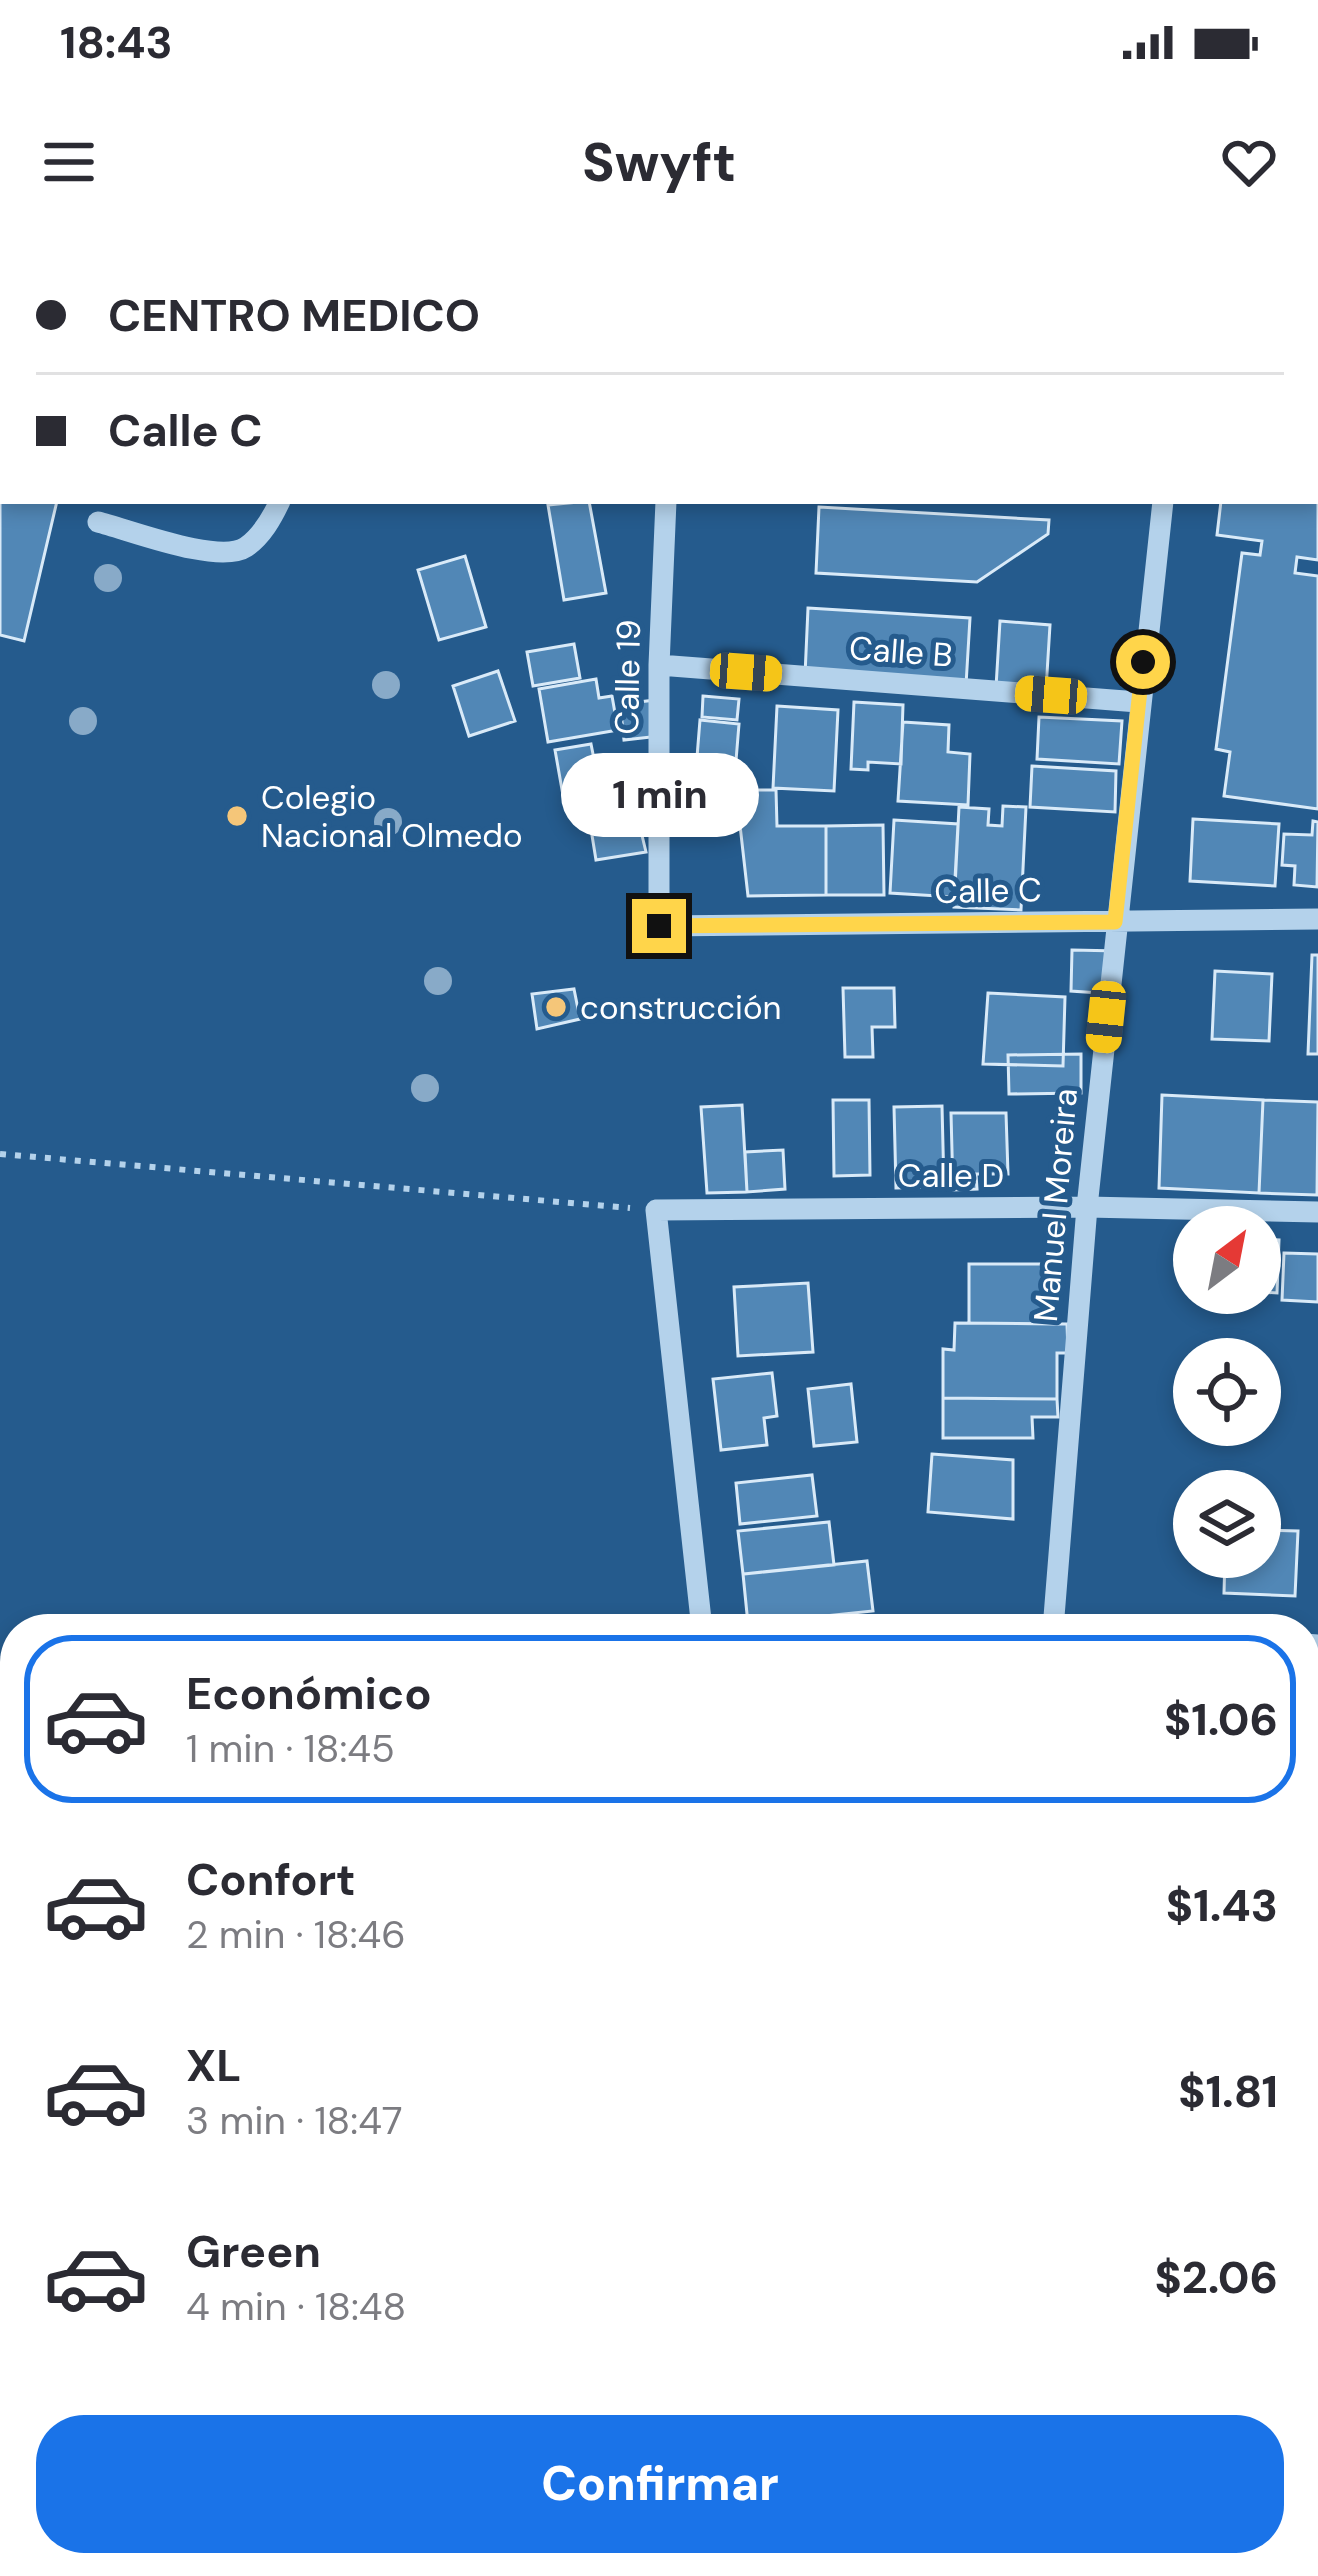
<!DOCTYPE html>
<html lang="es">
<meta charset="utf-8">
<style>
:root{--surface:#fff;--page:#f7f7f7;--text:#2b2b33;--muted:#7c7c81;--line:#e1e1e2;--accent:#1a73e8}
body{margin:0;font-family:"DM Sans",sans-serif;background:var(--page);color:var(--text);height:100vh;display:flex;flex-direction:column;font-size:45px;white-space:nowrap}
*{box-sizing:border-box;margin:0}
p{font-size:39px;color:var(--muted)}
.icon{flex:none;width:66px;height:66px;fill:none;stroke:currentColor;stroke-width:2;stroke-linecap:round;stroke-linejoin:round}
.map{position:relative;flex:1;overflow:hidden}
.panel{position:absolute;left:0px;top:1374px;width:1320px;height:963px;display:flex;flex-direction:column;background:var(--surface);border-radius:48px 48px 0 0;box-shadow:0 6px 18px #0003}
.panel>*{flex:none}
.guide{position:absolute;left:0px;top:0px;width:1320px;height:264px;box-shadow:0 6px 18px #0003;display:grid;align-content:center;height:264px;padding:0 36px;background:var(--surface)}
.needle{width:78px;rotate:32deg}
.controls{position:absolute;left:1173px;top:966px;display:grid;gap:24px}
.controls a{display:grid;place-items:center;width:108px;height:108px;border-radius:50%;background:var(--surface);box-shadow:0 6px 18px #0003;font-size:60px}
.end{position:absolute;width:54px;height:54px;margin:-27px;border:15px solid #ffd54a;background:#111;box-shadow:0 0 0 6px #111}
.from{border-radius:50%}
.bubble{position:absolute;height:84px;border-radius:42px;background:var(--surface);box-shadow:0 6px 18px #0003;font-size:39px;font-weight:800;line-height:84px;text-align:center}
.car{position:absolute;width:36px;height:72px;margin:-36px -18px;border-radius:15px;box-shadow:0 0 9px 3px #0007;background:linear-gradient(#f5c518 24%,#345 0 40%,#f5c518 0 76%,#345 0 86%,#f5c518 0)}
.guide b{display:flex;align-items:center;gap:42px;height:114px;font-size:45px}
.guide b+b{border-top:3px solid var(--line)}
.guide i{width:30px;height:30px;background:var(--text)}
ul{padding:21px 0 0;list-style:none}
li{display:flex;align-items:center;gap:36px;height:168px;margin:0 24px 18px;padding:0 12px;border:6px solid transparent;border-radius:48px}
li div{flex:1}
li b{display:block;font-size:45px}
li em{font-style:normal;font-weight:800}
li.on{border-color:var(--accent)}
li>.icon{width:108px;height:108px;stroke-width:1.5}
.action{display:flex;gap:24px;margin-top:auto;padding:24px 36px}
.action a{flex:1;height:138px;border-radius:48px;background:var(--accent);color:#fff;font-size:48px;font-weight:800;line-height:138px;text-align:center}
.status{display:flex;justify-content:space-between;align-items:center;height:84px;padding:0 60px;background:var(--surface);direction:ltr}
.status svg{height:33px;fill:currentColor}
header{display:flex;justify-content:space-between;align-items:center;height:156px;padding:0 36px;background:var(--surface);font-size:54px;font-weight:800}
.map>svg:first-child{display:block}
.building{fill:#5187b6;stroke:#d9eaf8;stroke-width:3}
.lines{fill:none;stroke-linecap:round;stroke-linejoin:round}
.path{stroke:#b4d2eb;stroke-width:6;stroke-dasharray:6 9;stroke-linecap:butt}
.minor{stroke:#b4d2eb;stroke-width:21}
.tree{fill:#88aac8}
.route{stroke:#ffd54a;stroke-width:15}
.poi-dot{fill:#f5c679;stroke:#255b8d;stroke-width:4.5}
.labels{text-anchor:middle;stroke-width:10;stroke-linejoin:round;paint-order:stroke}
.street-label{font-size:33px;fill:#fff;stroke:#255b8d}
.poi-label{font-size:33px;fill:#fff;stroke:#255b8d;text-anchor:start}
</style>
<div class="status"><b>18:43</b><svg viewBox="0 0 49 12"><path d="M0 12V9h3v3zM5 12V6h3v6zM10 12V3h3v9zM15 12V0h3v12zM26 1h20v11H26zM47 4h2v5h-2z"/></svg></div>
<header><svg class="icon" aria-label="menu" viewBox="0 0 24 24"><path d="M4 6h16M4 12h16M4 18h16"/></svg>Swyft<svg class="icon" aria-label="heart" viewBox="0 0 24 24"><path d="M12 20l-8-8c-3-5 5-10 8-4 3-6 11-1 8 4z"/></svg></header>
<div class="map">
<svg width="1318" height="2336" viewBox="0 0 1318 2336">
<rect width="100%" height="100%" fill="#255b8d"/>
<path class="building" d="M85 0H151L150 3Z
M599 0H711L599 3Z
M721 0H766L778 1 721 3Z
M874 0H938L874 3Z
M976 0H1040L976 3Z
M1040 0H1178L1040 3Z
M0 119 3 120V179L0 178Z
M1318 210V320L1297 317 1295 333 1318 336V569L1224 556 1230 512 1216 509 1242 313 1260 315 1262 301 1217 295 1221 261H1317Z
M0 218 3 261H57L24 401 0 395Z
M589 261 606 353 564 360 548 265Z
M819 267 1049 280 1048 294 977 342 816 333Z
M465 316 486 387 439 400 418 330Z
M808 368 970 378 966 445 805 435Z
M1000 381 1050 385 1046 450 996 447Z
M574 404 580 438 533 446 527 412Z
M498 431 515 481 469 496 453 446Z
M596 439 599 458 612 456 618 490 548 502 539 449Z
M703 456 739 459 737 480 702 477Z
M656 460 660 496 624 500 620 464Z
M854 462 903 465 901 524 868 522V530L851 529Z
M777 466 838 470 834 551 773 548Z
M1039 477 1122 481 1119 524 1037 519Z
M700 480 739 484 734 545 695 542Z
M903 482 949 485 948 512 970 514 968 565 898 561Z
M591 504 596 529 625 525 646 612 596 620 590 583 577 585 573 559 564 561 555 510Z
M1032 526 1116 531 1115 572 1030 567Z
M736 550H776L777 586H826V655L748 656Z
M1003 566 1026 567 1021 670 954 667 959 567 989 569 988 585 1002 586Z
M1193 579 1279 584 1275 646 1190 641Z
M894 580 958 584 954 657 890 653Z
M1313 581 1318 582 1317 647 1294 645 1295 626 1282 625 1284 594 1312 595Z
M883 585 884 655H826V586Z
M1072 710 1118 711 1113 754 1071 751Z
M1312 715H1318V814H1308Z
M1215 731 1272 734 1269 801 1212 799Z
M843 748H894L895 787H872L873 817H845Z
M574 749 580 779 537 789 532 754Z
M988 753 1065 757 1063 826 983 824Z
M1081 814V853L1009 854 1008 815Z
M1162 855 1263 860 1259 953 1159 948Z
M833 860H869L870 935 834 936Z
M1263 860 1318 862 1317 955 1259 953Z
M742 865 747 952 707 953 701 867Z
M942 866 944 947 896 948 894 867Z
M951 873H1006L1008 934H976L977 949 953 950Z
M783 910 785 949 747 952 745 912Z
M1260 999 1279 1000 1277 1053 1260 1052Z
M1284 1013 1318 1014V1062L1282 1060Z
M969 1024H1051V1084L969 1083Z
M808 1043 813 1112 738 1116 734 1047Z
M955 1083 1067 1084 1068 1113H1057V1159L943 1158V1109L954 1110Z
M772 1133 777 1176 764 1178 767 1205 721 1210 713 1139Z
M851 1144 857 1202 814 1206 808 1149Z
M943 1158 1057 1159 1058 1177H1032L1033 1198H943Z
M932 1214 1013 1220V1279L928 1272Z
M812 1235 817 1276 740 1284 736 1243Z
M829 1282 834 1325 743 1334 738 1291Z
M1260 1290 1298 1291 1295 1356 1224 1353 1225 1317H1260Z
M867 1321 873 1371 748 1384 743 1334Z
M1305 1547H1318V1581H1305Z
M836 2322H1000L1001 2336H837Z"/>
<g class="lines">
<path class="path" d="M0 204 3 205
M237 261H241
M0 914 630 968"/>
<path class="minor" d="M348 3 351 0
M1197 3V0
M1317 161H1318
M666 261 659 425V686L1318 679
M98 282C130 290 219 325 246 307 262 296 272 278 280 261
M659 425 1138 462
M702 1389 656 970 1087 967 1318 972
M1053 1389 1087 967 1163 261
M1305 1404 1318 1405
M791 2322 792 2336
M1075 2322V2336
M1311 2336 1310 1753 1318 1635"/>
</g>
<g class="tree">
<circle cx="108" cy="338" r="14"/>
<circle cx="386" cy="445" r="14"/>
<circle cx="83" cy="481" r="14"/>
<circle cx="388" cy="582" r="14"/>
<circle cx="438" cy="741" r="14"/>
<circle cx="425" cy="848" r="14"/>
</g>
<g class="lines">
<path class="route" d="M659 686 1115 682 1143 422"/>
</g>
<g class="poi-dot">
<circle cx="237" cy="576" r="12"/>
<circle cx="556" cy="767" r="12"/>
</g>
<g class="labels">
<g class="street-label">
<text transform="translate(901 411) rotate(4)" y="12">Calle B</text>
<text transform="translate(627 437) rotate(-89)" y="12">Calle 19</text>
<text transform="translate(988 650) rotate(-1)" y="12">Calle C</text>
<text x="951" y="947">Calle D</text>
<text transform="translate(1055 965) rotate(-85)" y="12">Manuel Moreira</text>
</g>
<g class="poi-label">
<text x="261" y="569">Colegio<tspan x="261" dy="38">Nacional Olmedo</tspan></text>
<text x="580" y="779">construcción</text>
</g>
</g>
</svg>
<div class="controls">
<a><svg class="needle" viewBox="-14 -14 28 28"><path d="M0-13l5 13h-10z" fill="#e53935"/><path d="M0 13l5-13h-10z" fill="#7c7c81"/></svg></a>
<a><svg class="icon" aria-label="locate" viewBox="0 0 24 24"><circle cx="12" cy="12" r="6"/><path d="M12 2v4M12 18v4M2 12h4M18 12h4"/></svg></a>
<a><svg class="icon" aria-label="layers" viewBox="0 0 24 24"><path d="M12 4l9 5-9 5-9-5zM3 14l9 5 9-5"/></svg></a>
</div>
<i class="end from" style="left:1143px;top:422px"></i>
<i class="end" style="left:659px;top:686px"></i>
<div class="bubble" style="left:561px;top:513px;width:198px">1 min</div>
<i class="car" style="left:746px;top:432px;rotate:94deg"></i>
<i class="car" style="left:1051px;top:455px;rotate:274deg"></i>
<i class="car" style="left:1106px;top:777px;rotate:186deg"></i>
<div class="guide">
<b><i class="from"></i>CENTRO MEDICO</b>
<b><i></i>Calle C</b>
</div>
<section class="panel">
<ul>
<li class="on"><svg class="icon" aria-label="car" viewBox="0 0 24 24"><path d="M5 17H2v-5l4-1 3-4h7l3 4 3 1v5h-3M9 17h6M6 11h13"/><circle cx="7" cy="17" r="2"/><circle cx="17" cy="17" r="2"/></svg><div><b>Económico</b><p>1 min · 18:45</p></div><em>$1.06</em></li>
<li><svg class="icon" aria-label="car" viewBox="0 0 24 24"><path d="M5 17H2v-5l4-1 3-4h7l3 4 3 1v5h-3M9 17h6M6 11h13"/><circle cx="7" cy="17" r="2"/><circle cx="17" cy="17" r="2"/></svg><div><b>Confort</b><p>2 min · 18:46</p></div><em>$1.43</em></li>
<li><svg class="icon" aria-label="car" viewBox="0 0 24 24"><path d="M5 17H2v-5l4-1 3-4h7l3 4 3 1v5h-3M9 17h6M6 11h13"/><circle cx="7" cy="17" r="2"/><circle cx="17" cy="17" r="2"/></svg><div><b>XL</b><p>3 min · 18:47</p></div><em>$1.81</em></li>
<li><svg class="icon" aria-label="car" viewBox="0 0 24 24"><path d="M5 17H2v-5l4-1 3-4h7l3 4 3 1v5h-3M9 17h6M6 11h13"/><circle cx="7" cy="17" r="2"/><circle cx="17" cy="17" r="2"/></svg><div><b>Green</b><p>4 min · 18:48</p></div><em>$2.06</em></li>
</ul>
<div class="action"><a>Confirmar</a></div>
</section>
</div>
